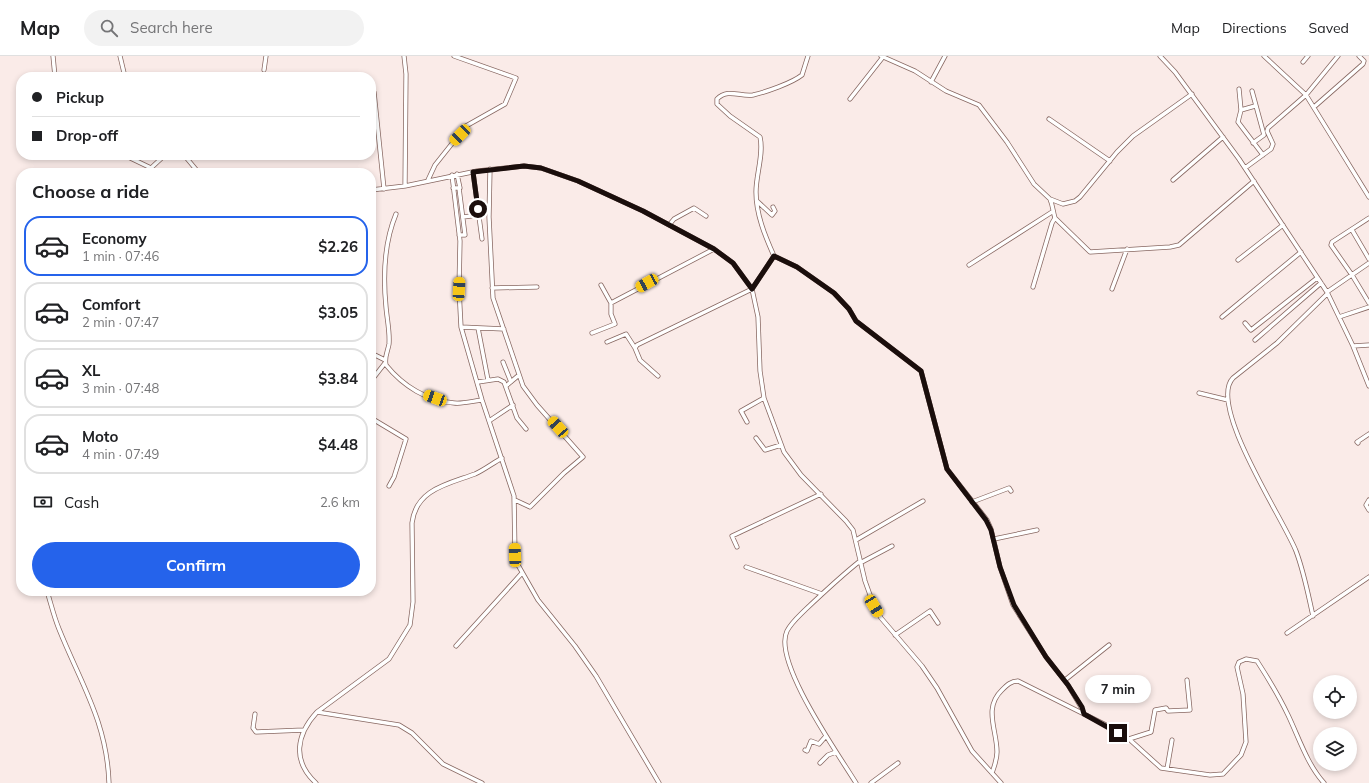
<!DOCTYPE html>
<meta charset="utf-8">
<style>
:root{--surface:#fff;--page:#f2f2f2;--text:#202124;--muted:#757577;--line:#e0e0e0;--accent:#2563eb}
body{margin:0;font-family:Mulish,sans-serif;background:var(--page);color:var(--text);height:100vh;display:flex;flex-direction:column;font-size:15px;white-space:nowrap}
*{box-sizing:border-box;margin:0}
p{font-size:13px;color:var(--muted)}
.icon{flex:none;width:22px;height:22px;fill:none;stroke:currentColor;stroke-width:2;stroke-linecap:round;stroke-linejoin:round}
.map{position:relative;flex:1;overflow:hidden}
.sheet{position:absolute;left:16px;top:112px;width:360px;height:428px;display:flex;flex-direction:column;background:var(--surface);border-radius:16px;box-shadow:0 2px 6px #0003}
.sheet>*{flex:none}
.hud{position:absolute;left:16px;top:16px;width:360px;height:88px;border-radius:16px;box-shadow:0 2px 6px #0003;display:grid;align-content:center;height:88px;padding:0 16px;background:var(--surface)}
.tools{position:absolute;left:1313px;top:619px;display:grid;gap:8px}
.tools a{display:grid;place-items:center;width:44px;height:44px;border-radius:50%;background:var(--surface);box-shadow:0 2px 6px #0003;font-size:20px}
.end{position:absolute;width:18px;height:18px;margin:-9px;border:5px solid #1a0e0c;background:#fff;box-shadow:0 0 0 2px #fff}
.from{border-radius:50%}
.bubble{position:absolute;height:28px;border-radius:14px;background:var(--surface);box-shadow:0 2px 6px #0003;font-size:13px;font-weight:700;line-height:28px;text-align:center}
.car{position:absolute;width:12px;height:24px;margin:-12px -6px;border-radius:5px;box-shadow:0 0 3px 1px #0007;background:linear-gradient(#f5c518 24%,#345 0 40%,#f5c518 0 76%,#345 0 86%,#f5c518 0)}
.hud b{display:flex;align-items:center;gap:14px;height:38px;font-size:15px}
.hud b+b{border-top:1px solid var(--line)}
.hud i{width:10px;height:10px;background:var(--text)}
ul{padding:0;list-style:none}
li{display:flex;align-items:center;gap:12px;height:60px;margin:0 8px 6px;padding:0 8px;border:2px solid var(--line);border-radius:16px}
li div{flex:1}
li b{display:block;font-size:15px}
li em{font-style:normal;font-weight:700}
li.selected{border-color:var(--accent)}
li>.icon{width:36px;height:36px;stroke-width:1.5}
h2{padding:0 16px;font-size:18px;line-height:48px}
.pay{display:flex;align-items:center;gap:10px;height:44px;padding:0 16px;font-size:15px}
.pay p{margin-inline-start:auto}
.cta{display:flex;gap:8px;margin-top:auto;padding:8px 16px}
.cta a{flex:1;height:46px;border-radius:24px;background:var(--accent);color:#fff;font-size:16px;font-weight:700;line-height:46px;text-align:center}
header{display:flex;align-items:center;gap:24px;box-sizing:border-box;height:56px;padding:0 20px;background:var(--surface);border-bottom:1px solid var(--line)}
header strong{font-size:19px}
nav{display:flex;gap:22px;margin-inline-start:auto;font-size:14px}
.search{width:280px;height:36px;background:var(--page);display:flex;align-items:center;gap:10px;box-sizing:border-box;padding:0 14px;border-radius:22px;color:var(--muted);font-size:15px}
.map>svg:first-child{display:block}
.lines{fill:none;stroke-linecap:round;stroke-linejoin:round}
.minor-casing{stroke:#876761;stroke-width:5}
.minor{stroke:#fff;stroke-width:3.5}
.route{stroke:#1a0e0c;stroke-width:5}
</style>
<header>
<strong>Map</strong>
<div class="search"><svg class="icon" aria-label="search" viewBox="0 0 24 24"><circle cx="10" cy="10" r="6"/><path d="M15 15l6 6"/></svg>Search here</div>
<nav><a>Map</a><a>Directions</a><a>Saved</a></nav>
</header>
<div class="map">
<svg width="1369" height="727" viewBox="0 0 1369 727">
<rect width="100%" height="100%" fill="#faebe8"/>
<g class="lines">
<defs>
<path id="minor" d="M53 0 55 21
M120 0 125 21
M404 0 406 18 405 130
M881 0 915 15 946 35 979 49 1007 86 1034 128 1050 143 1063 148 1075 145 1080 141 1117 96 1133 80 1192 38
M1160 0 1175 16 1239 103 1327 236 1353 290 1369 330
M1264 0 1306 39 1369 141
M1303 6 1308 0
M264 14 266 0
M931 26 945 0
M1239 33 1241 54 1238 66 1263 99
M1252 35 1264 79
M374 36 384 133
M850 43 883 1
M1314 51 1363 8 1364 5 1359 0
M1241 54 1255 50
M1049 63 1110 105
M1253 87 1264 79
M124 99 151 112 165 99
M184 99 199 117
M1245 112 1271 93 1273 88 1267 75 1268 72 1306 39 1338 0
M490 113 489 161 493 242 523 330 537 349 583 401 564 417 530 451 515 444
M473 116 482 183
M452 119 460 185 459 233 461 271 482 344 514 440 515 499 518 509 538 544 575 590 596 620 659 727
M428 124 435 109 466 70 505 48 516 22 454 0
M1173 124 1223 81
M453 132H460L457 118
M459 132 465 179H459
M371 134 405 130 477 115 524 110 541 112 578 125 643 155 714 193 733 207 752 233 758 261 760 315 764 342 784 396 801 419 846 465 853 474 865 525 874 550 881 562 922 610 937 632 972 695 1001 727
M1050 143C1053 150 1053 156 1055 162L1090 196 1170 191 1179 189 1254 125
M757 145 772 159 775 155 773 151
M396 158C384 187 383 221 386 251 387 263 390 276 389 288 388 295 384 301 386 309 403 330 427 345 454 347 463 348 473 345 482 344
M463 161 479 159
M1369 162 1332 186 1331 189 1352 219 1369 247
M669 169 674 163 694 152 706 160
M1352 174 1369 203
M774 200 797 211 834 237 849 253 856 265 921 315 947 413 987 464 991 473 1000 511 1013 549 1046 601 1068 629 1081 651 1084 658
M1238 204 1283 169
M969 209 1052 156
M1033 231 1052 167 1055 162
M492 232 537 231
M1112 233 1127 193
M1327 236 1369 207
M611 247 714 193
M1222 261 1301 196
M1339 261 1369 251
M1245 267 1251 274 1317 222
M461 271 504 273
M478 272 488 324
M592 277 615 268 611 258V247L601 229
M1255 284 1321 227
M607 286 626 278 635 292
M1353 290 1369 289
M371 297 385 304
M503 306 511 326
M658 320 640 304 635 292 637 289 752 233 774 200C765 180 756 158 756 136 756 118 764 98 760 81L730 60 717 48V43C728 32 740 41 753 39 766 36 792 27 802 19L808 0
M371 325 385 307
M478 326 498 323 504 326 517 362 526 373
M506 330 519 319
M1199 337 1228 344
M371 362 406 383 394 421 389 430
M489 365 513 349
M747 366 741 355 764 342
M756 382 765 394 781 389
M1358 387 1357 386 1369 378
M1369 444 1366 449 1369 454
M972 446 1009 432 1011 435
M994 483 1037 474
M856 484 923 445
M737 491 732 480 821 438
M860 507 892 490
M746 511 822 538
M47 535C51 548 54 561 59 573 81 628 107 666 109 727
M1313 560C1308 538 1304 516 1296 495 1284 464 1207 349 1233 322L1277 287 1327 238
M1287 577 1369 521
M895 579 930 555 938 567
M456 590 522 517
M1065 624 1109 589
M317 656 399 669 412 677 443 708 482 727
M255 658 253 672 256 676 304 674
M1129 683 1151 676 1155 654 1166 652 1168 655 1190 654 1187 624
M805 694 807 695 811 685 819 688 826 680
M820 707 828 699 836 696
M1167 713 1172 684
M992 717C994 711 997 704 997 696 997 674 983 652 1002 634 1007 629 1011 625 1018 625L1104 668 1129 683 1161 712 1210 719 1223 718 1241 699 1246 686 1243 638 1237 611 1239 606 1246 603 1257 605C1268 622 1279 640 1288 659 1299 682 1307 708 1324 727
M316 727C292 705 296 679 317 656L389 603 410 569 413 546 412 467C416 433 448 428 475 418 484 414 493 407 502 402
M856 727C839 699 772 605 787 575 791 567 799 560 805 554 823 537 841 520 860 505
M871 727 898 707"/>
</defs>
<use href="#minor" class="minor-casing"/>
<use href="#minor" class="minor"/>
</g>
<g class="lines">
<path class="route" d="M478 153 473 116 524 110 541 112 578 125 643 155 714 193 733 207 752 233 774 200 797 211 834 237 849 253 856 265 921 315 947 413 986 464 991 474 1000 511 1014 549 1046 601 1068 629 1082 651 1084 658 1118 677"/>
</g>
</svg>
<div class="tools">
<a><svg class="icon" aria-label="locate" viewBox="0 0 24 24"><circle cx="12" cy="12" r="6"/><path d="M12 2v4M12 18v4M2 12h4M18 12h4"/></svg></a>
<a><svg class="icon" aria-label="layers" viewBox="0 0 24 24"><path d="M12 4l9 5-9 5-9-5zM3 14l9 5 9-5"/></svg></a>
</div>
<i class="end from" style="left:478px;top:153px"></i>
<i class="end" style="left:1118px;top:677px"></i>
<div class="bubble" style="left:1085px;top:619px;width:66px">7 min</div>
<i class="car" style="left:460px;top:79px;rotate:225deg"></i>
<i class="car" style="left:647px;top:227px;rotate:241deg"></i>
<i class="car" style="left:459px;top:233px;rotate:3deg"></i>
<i class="car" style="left:435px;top:342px;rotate:290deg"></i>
<i class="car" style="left:558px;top:371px;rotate:318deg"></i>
<i class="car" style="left:515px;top:499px;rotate:358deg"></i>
<i class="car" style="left:874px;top:550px;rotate:149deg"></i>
<div class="hud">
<b><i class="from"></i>Pickup</b>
<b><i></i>Drop-off</b>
</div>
<section class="sheet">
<h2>Choose a ride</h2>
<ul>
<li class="selected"><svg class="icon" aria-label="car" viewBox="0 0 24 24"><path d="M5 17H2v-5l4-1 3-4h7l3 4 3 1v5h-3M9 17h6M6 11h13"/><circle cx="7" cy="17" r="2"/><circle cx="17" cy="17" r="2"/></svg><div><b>Economy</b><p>1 min · 07:46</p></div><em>$2.26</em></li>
<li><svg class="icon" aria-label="car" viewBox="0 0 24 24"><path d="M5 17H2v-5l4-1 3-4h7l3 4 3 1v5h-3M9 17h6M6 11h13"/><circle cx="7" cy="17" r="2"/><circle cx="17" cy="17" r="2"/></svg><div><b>Comfort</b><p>2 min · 07:47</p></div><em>$3.05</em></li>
<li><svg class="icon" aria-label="car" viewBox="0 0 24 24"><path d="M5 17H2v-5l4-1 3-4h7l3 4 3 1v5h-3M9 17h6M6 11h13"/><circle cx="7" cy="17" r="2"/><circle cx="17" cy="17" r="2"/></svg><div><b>XL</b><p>3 min · 07:48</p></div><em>$3.84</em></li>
<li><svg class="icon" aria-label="car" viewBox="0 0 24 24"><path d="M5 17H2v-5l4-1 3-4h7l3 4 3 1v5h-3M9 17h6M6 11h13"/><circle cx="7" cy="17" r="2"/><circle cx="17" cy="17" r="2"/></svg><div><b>Moto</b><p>4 min · 07:49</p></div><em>$4.48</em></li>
</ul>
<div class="pay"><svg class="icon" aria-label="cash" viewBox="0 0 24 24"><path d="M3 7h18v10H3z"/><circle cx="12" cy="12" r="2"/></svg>Cash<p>2.6 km</p></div>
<div class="cta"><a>Confirm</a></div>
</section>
</div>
